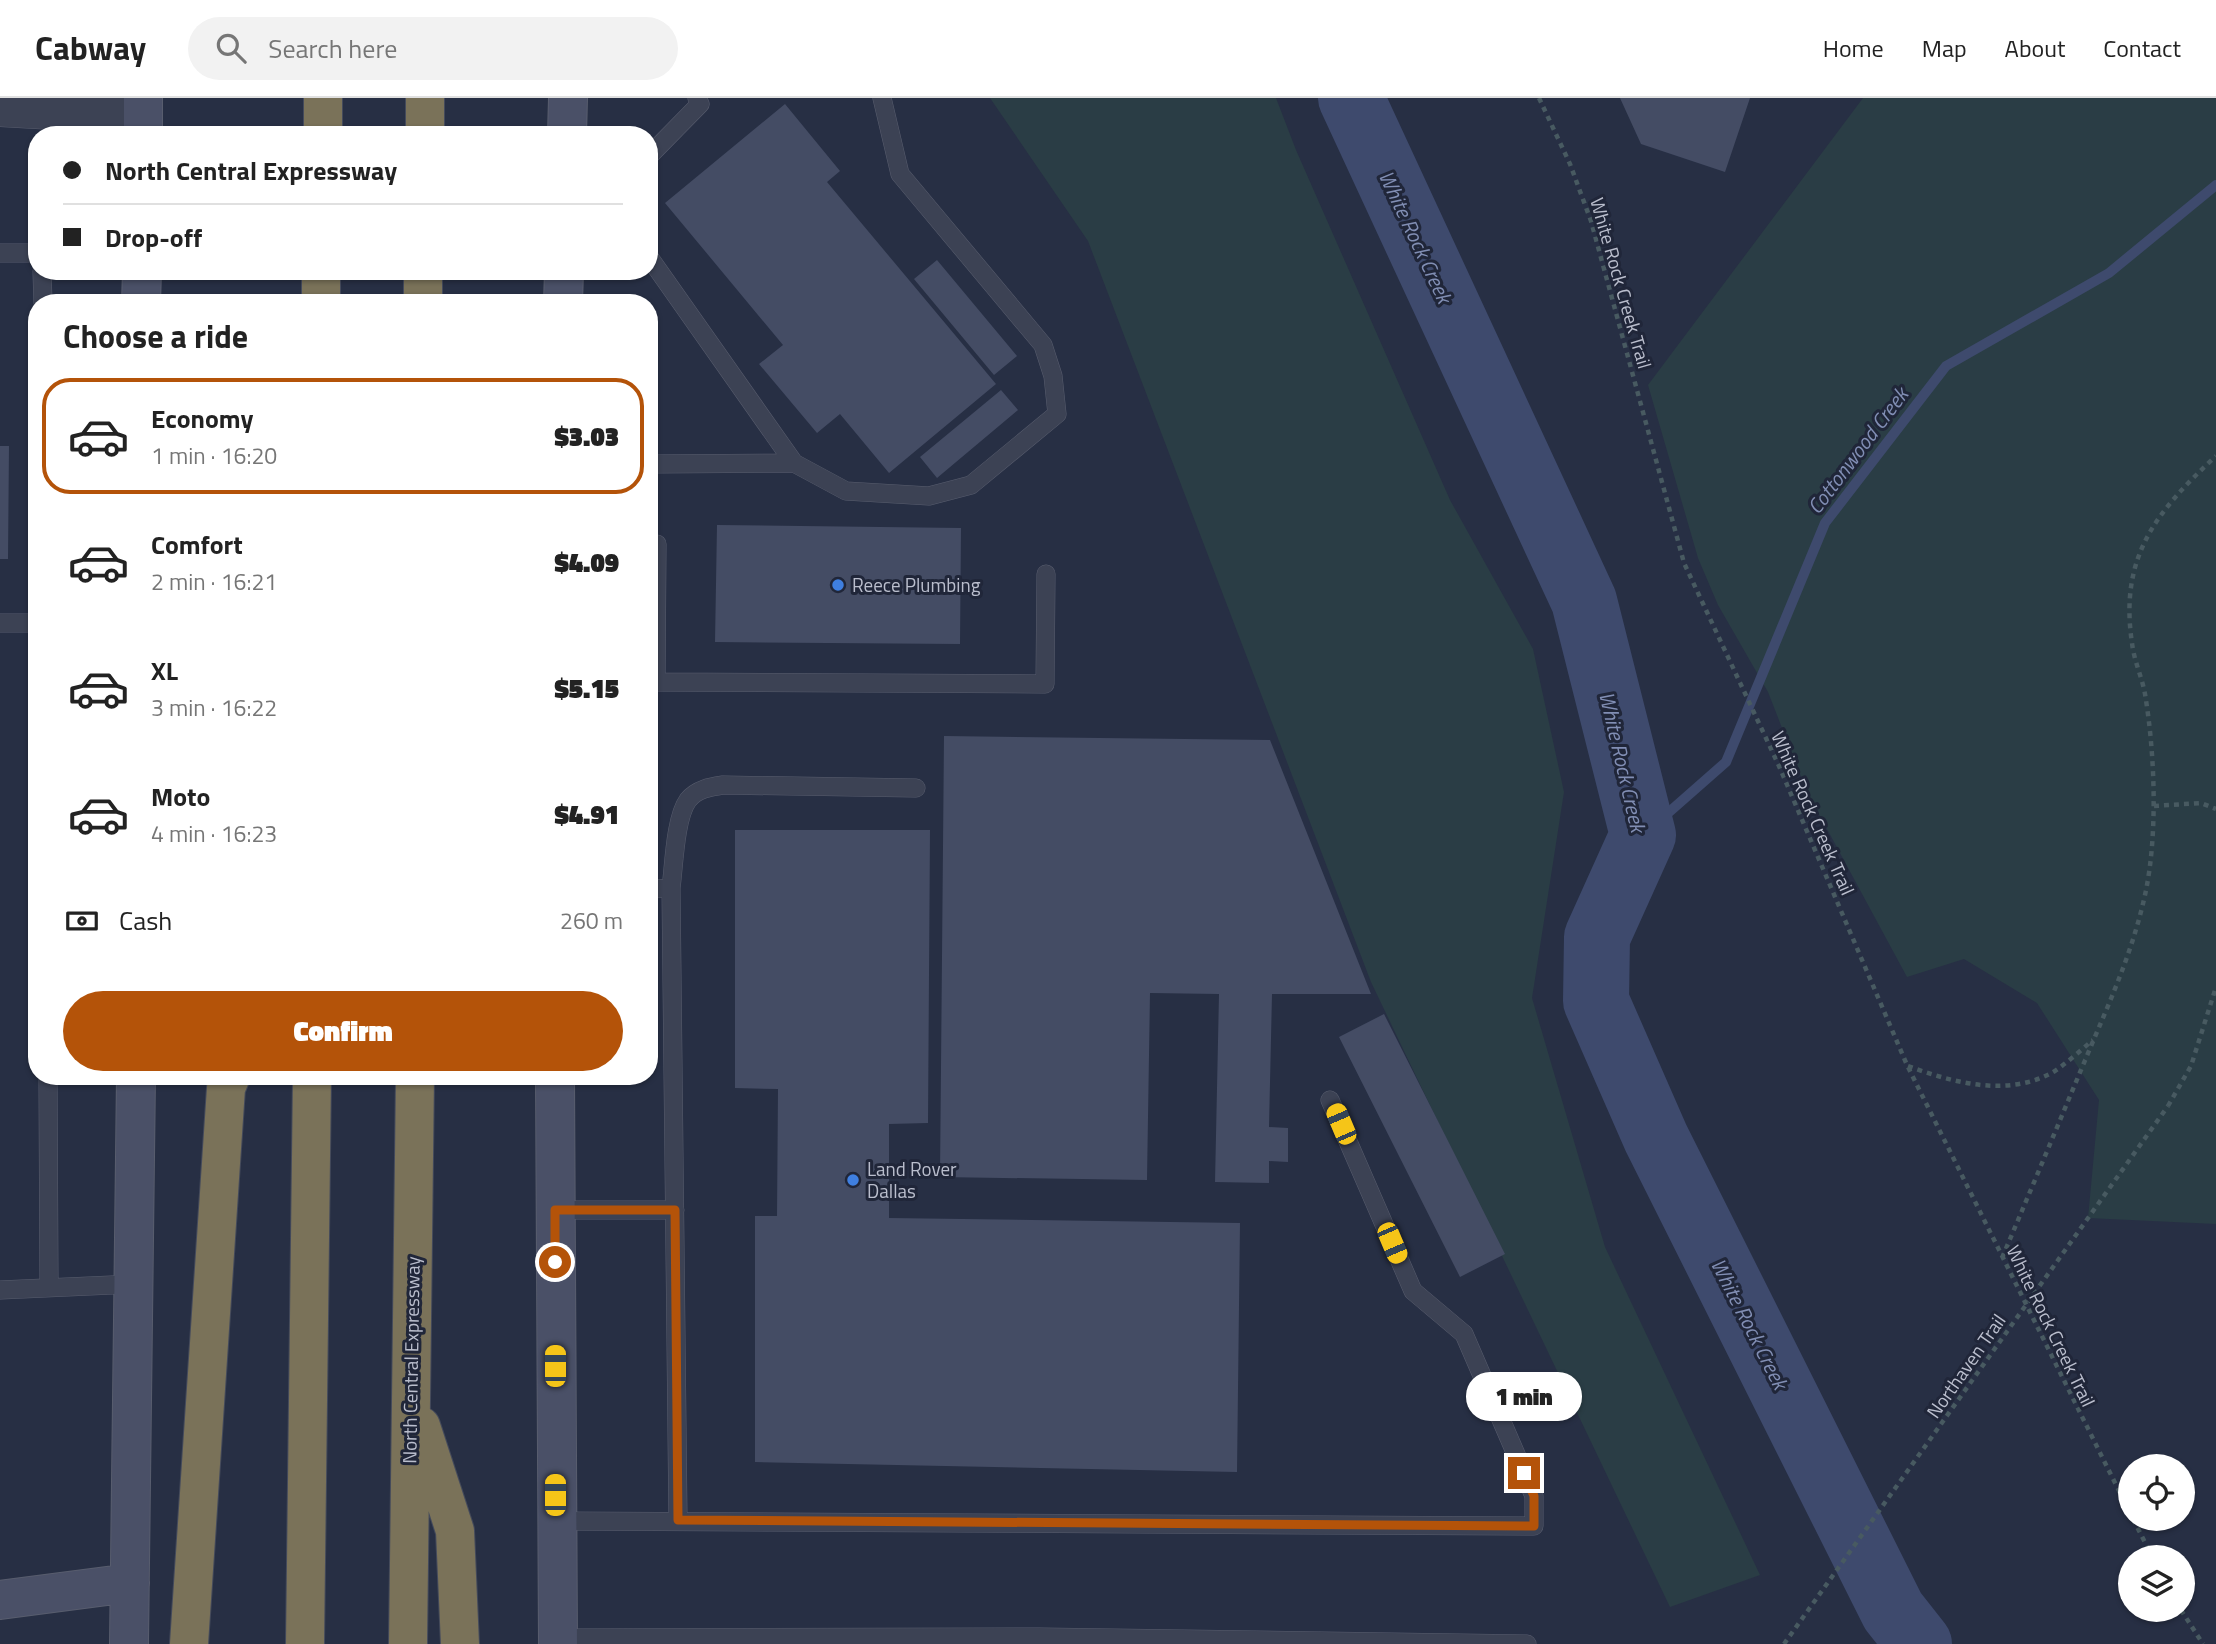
<!DOCTYPE html>
<meta charset="utf-8">
<style>
:root{--surface:#fff;--page:#f2f2f2;--text:#222;--muted:#767676;--line:#e0e0e0;--accent:#b45309}
body{margin:0;font-family:"Titillium Web",sans-serif;background:var(--page);color:var(--text);height:100vh;display:flex;flex-direction:column;font-size:26px;white-space:nowrap}
*{box-sizing:border-box;margin:0}
p{font-size:23px;color:var(--muted)}
.icon{flex:none;width:38px;height:38px;fill:none;stroke:currentColor;stroke-width:2;stroke-linecap:round;stroke-linejoin:round}
.map{position:relative;flex:1;overflow:hidden}
.details{position:absolute;left:28px;top:196px;width:630px;height:791px;display:flex;flex-direction:column;background:var(--surface);border-radius:28px;box-shadow:0 2px 5px #0004}
.details>*{flex:none}
.top-card{position:absolute;left:28px;top:28px;width:630px;height:154px;border-radius:28px;box-shadow:0 2px 5px #0004;display:grid;align-content:center;height:154px;padding:0 35px;background:var(--surface)}
.tools{position:absolute;left:2118px;top:1356px;display:grid;gap:14px}
.tools a{display:grid;place-items:center;width:77px;height:77px;border-radius:50%;background:var(--surface);box-shadow:0 2px 5px #0004;font-size:35px}
.end{position:absolute;width:32px;height:32px;margin:-16px;border:9px solid #b45309;background:#fff;box-shadow:0 0 0 4px #fff}
.from{border-radius:50%}
.bubble{position:absolute;height:49px;border-radius:24px;background:var(--surface);box-shadow:0 2px 5px #0004;font-size:23px;font-weight:800;line-height:49px;text-align:center}
.car{position:absolute;width:21px;height:42px;margin:-21px -10px;border-radius:9px;box-shadow:0 0 5px 2px #0007;background:linear-gradient(#f5c518 24%,#345 0 40%,#f5c518 0 76%,#345 0 86%,#f5c518 0)}
.top-card b{display:flex;align-items:center;gap:24px;height:66px;font-size:26px}
.top-card b+b{border-top:2px solid var(--line)}
.top-card i{width:18px;height:18px;background:var(--text)}
ul{padding:0;list-style:none}
li{display:flex;align-items:center;gap:21px;height:116px;margin:0 14px 10px;padding:0 21px;border:4px solid transparent;border-radius:28px}
li div{flex:1}
li b{display:block;font-size:26px}
li em{font-style:normal;font-weight:800}
li.current{border-color:var(--accent)}
li>.icon{width:63px;height:63px;stroke-width:1.5}
h2{padding:0 35px;font-size:32px;line-height:84px}
.pay{display:flex;align-items:center;gap:18px;height:77px;padding:0 35px;font-size:26px}
.pay p{margin-inline-start:auto}
.button{display:flex;gap:14px;margin-top:auto;padding:14px 35px}
.button a{flex:1;height:80px;border-radius:42px;background:var(--accent);color:#fff;font-size:28px;font-weight:800;line-height:80px;text-align:center}
header{display:flex;align-items:center;gap:42px;box-sizing:border-box;height:98px;padding:0 35px;background:var(--surface);border-bottom:2px solid var(--line)}
header strong{font-size:33px}
nav{display:flex;gap:38px;margin-inline-start:auto;font-size:24px}
.search{width:490px;height:63px;background:var(--page);display:flex;align-items:center;gap:18px;box-sizing:border-box;padding:0 24px;border-radius:38px;color:var(--muted);font-size:26px}
.map>svg:first-child{display:block}
.green{fill:#2a3d45}
.lines{fill:none;stroke-linecap:round;stroke-linejoin:round}
.stream{stroke:#3e4a6d;stroke-width:10}
.river{stroke:#3e4a6d;stroke-width:66}
.building{fill:#444c64}
.lane-casing{stroke:#585d6e;stroke-width:19}
.street-casing{stroke:#585d6e;stroke-width:38}
.secondary-casing{stroke:#585d6e;stroke-width:40}
.highway-casing{stroke:#444a5b;stroke-width:40}
.path{stroke:#485a61;stroke-width:4.5;stroke-dasharray:5 5;stroke-linecap:butt}
.lane{stroke:#3c4254;stroke-width:18}
.street{stroke:#3c4254;stroke-width:37}
.secondary{stroke:#4a5067;stroke-width:38}
.highway{stroke:#7a7259;stroke-width:38}
.path-bridge{stroke:#485a61;stroke-width:4.5;stroke-dasharray:5 5;stroke-linecap:butt}
.route{stroke:#b45309;stroke-width:9}
.shop-dot{fill:#3f7fe0;stroke:#202639;stroke-width:2.5}
.labels{text-anchor:middle;stroke-width:6;stroke-linejoin:round;paint-order:stroke}
.street-label{font-size:19px;fill:#babecd;stroke:#202639}
.poi-label{font-size:19px;fill:#babecd;stroke:#202639;text-anchor:start}
.water-label{font-size:21px;font-style:italic;fill:#818eb4;stroke:#202639}
</style>
<header>
<strong>Cabway</strong>
<div class="search"><svg class="icon" aria-label="search" viewBox="0 0 24 24"><circle cx="10" cy="10" r="6"/><path d="M15 15l6 6"/></svg>Search here</div>
<nav><a>Home</a><a>Map</a><a>About</a><a>Contact</a></nav>
</header>
<div class="map">
<svg width="2216" height="1546" viewBox="0 0 2216 1546">
<rect width="100%" height="100%" fill="#272f44"/>
<path class="green" d="M990 0H1276L1296 52 1450 402 1533 551 1564 694 1532 900 1605 1149 1760 1477 1670 1509 1371 884 1088 143Z
M1863 0H2216V1126L2088 1120 2099 1002 2037 905 1964 861 1907 879 1807 694 1768 594 1718 507 1698 460 1648 287Z"/>
<g class="lines">
<path class="stream" d="M1643 737 1726 664 1825 425 1946 268 2109 175 2216 87"/>
<path class="river" d="M1351 0 1584 503 1643 737 1597 839 1596 903 1656 1040 1893 1513 1919 1546"/>
</g>
<path class="building" d="M1620 0H1750L1725 74 1641 46Z
M785 6 840 73 827 84 996 286 889 375 840 316 817 335 759 266 783 247 665 105Z
M937 162 1017 258 994 277 914 181Z
M1001 292 1018 312 937 380 920 359Z
M0 348H9L8 461H0Z
M717 427 961 430 960 546 715 544Z
M944 638 1270 642 1371 896H1272L1269 1029 1288 1030V1064L1269 1063V1085L1215 1084 1219 896 1150 895 1147 1082 940 1079Z
M735 732H930L928 1025 889 1026V1120L1240 1125 1237 1374 755 1364V1118H777L778 991 735 990Z
M1384 916 1505 1156 1460 1179 1339 939Z"/>
<g class="lines">
<defs>
<path id="lane" d="M649 58 700 6 697 0
M0 155H37
M649 159 794 365 649 366
M42 173 43 205
M794 365 846 393 929 398 971 387 1057 316 1053 278 1043 247 900 76 882 0
M0 525H37
M649 584 1045 586 1046 476
M656 584 657 446
M671 790C674 768 675 720 688 702 697 691 710 689 723 687L916 690
M649 791 671 790 678 1422
M48 978 49 1188
M555 1112H675
M0 1192 134 1186
M556 1423 1534 1428V1398L1464 1236 1413 1193 1330 1002
M558 1540 1039 1539 1527 1546"/>
<path id="street" d="M0 10 143 18"/>
<path id="secondary" d="M143 37V0
M567 37 568 0
M141 205 142 173
M563 205 564 173
M555 978 558 1546
M0 1502 130 1485
M129 1546 136 978"/>
<path id="highway" d="M323 37V0
M425 37V0
M321 205V173
M423 205V173
M421 1328 455 1433 460 1546
M189 1546 226 990 231 978
M305 1546 312 978
M408 1546 415 978"/>
</defs>
<use href="#lane" class="lane-casing"/>
<use href="#street" class="street-casing"/>
<use href="#secondary" class="secondary-casing"/>
<use href="#highway" class="highway-casing"/>
<path class="path" d="M1539 0 1570 66 1591 123 1684 465 1779 668 1907 967 2130 1415
M2154 708 2201 705 2216 711
M1908 968C1954 985 2009 1000 2055 973 2068 964 2081 952 2093 942
M2168 1008 2191 968 2216 889
M2002 1160C2030 1094 2058 1027 2086 960 2109 905 2132 856 2145 797 2158 738 2155 656 2145 596 2142 579 2134 563 2132 545 2119 458 2157 413 2216 358
M2133 1421 2153 1460
M2181 1512 2203 1546"/>
<use href="#lane" class="lane"/>
<use href="#street" class="street"/>
<use href="#secondary" class="secondary"/>
<use href="#highway" class="highway"/>
<path class="path-bridge" d="M1784 1546 2168 1008"/>
</g>
<g class="lines">
<path class="route" d="M555 1164V1112H675L678 1422 1534 1428V1398L1524 1375"/>
</g>
<g class="shop-dot">
<circle cx="838" cy="487" r="7"/>
<circle cx="853" cy="1082" r="7"/>
</g>
<g class="labels">
<g class="street-label">
<text transform="translate(1621 185) rotate(74)" y="7">White Rock Creek Trail</text>
<text transform="translate(1813 715) rotate(66)" y="7">White Rock Creek Trail</text>
<text transform="translate(2051 1228) rotate(64)" y="7">White Rock Creek Trail</text>
<text transform="translate(411 1262) rotate(-89)" y="7">North Central Expressway</text>
<text transform="translate(1966 1268) rotate(-55)" y="7">Northaven Trail</text>
</g>
<g class="poi-label">
<text x="852" y="494">Reece Plumbing</text>
<text x="867" y="1078">Land Rover<tspan x="867" dy="22">Dallas</tspan></text>
</g>
<g class="water-label">
<text transform="translate(1415 139) rotate(65)" y="7">White Rock Creek</text>
<text transform="translate(1858 353) rotate(-53)" y="7">Cottonwood Creek</text>
<text transform="translate(1622 664) rotate(77)" y="7">White Rock Creek</text>
<text transform="translate(1749 1226) rotate(63)" y="7">White Rock Creek</text>
</g>
</g>
</svg>
<div class="tools">
<a><svg class="icon" aria-label="locate" viewBox="0 0 24 24"><circle cx="12" cy="12" r="6"/><path d="M12 2v4M12 18v4M2 12h4M18 12h4"/></svg></a>
<a><svg class="icon" aria-label="layers" viewBox="0 0 24 24"><path d="M12 4l9 5-9 5-9-5zM3 14l9 5 9-5"/></svg></a>
</div>
<i class="end from" style="left:555px;top:1164px"></i>
<i class="end" style="left:1524px;top:1375px"></i>
<div class="bubble" style="left:1466px;top:1274px;width:116px">1 min</div>
<i class="car" style="left:1341px;top:1026px;rotate:337deg"></i>
<i class="car" style="left:1392px;top:1145px;rotate:157deg"></i>
<i class="car" style="left:555px;top:1268px;rotate:0deg"></i>
<i class="car" style="left:555px;top:1397px;rotate:0deg"></i>
<div class="top-card">
<b><i class="from"></i>North Central Expressway</b>
<b><i></i>Drop-off</b>
</div>
<section class="details">
<h2>Choose a ride</h2>
<ul>
<li class="current"><svg class="icon" aria-label="car" viewBox="0 0 24 24"><path d="M5 17H2v-5l4-1 3-4h7l3 4 3 1v5h-3M9 17h6M6 11h13"/><circle cx="7" cy="17" r="2"/><circle cx="17" cy="17" r="2"/></svg><div><b>Economy</b><p>1 min · 16:20</p></div><em>$3.03</em></li>
<li><svg class="icon" aria-label="car" viewBox="0 0 24 24"><path d="M5 17H2v-5l4-1 3-4h7l3 4 3 1v5h-3M9 17h6M6 11h13"/><circle cx="7" cy="17" r="2"/><circle cx="17" cy="17" r="2"/></svg><div><b>Comfort</b><p>2 min · 16:21</p></div><em>$4.09</em></li>
<li><svg class="icon" aria-label="car" viewBox="0 0 24 24"><path d="M5 17H2v-5l4-1 3-4h7l3 4 3 1v5h-3M9 17h6M6 11h13"/><circle cx="7" cy="17" r="2"/><circle cx="17" cy="17" r="2"/></svg><div><b>XL</b><p>3 min · 16:22</p></div><em>$5.15</em></li>
<li><svg class="icon" aria-label="car" viewBox="0 0 24 24"><path d="M5 17H2v-5l4-1 3-4h7l3 4 3 1v5h-3M9 17h6M6 11h13"/><circle cx="7" cy="17" r="2"/><circle cx="17" cy="17" r="2"/></svg><div><b>Moto</b><p>4 min · 16:23</p></div><em>$4.91</em></li>
</ul>
<div class="pay"><svg class="icon" aria-label="cash" viewBox="0 0 24 24"><path d="M3 7h18v10H3z"/><circle cx="12" cy="12" r="2"/></svg>Cash<p>260 m</p></div>
<div class="button"><a>Confirm</a></div>
</section>
</div>
